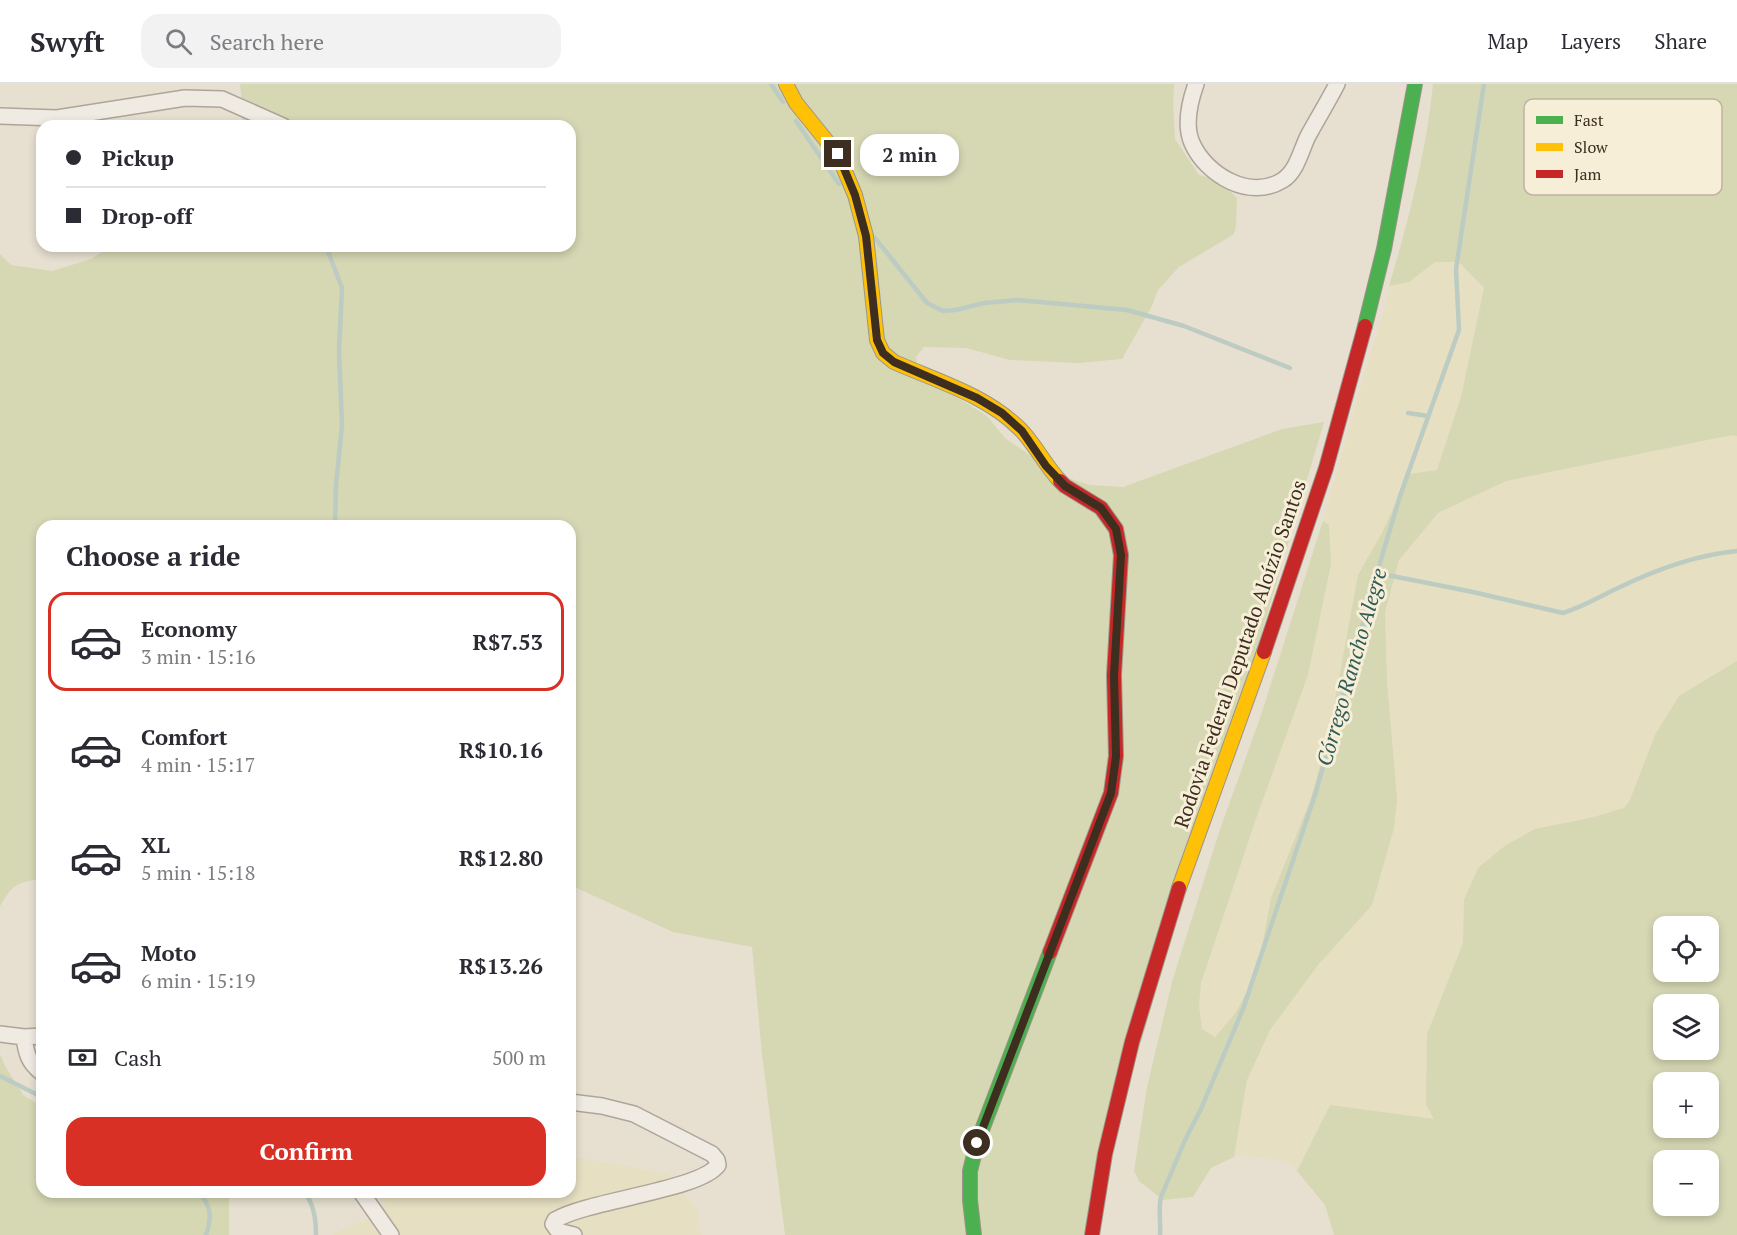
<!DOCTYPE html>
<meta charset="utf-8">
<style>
:root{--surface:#fff;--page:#f2f2f3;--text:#2b2b33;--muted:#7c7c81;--line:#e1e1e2;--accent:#d93025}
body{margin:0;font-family:"PT Serif",serif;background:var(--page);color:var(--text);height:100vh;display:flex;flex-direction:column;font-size:22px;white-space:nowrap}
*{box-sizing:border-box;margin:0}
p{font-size:20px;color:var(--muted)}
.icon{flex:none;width:33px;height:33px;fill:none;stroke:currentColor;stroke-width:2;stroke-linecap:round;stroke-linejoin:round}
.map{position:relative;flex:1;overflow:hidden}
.drawer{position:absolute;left:36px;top:436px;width:540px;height:678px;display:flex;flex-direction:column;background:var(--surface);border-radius:18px;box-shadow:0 3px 9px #0003}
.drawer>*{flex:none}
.guide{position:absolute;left:36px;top:36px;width:540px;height:132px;border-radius:18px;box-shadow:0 3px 9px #0003;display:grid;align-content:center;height:132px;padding:0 30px;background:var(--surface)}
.fabs{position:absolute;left:1653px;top:832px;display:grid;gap:12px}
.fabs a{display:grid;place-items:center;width:66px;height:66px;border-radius:12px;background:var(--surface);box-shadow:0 3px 9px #0003;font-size:30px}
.end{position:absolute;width:27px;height:27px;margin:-14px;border:8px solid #3d2e20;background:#fff;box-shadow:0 0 0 3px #fff}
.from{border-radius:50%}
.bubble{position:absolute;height:42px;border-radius:18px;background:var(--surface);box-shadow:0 3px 9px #0003;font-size:20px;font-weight:700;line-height:42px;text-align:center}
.guide b{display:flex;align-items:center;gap:21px;height:57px;font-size:22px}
.guide b+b{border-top:2px solid var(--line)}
.guide i{width:15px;height:15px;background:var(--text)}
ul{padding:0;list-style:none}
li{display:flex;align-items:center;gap:18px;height:99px;margin:0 12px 9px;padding:0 18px;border:3px solid transparent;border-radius:18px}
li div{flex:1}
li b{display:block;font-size:22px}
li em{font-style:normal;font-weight:700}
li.active{border-color:var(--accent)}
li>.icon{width:54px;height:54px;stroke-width:1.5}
h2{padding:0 30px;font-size:27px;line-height:72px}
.pay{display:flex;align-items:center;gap:15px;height:66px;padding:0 30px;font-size:22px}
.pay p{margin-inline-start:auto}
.cta{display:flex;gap:12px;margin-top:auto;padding:12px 30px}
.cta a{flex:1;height:69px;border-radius:18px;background:var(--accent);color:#fff;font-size:24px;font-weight:700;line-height:69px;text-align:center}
header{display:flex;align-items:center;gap:36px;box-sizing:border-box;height:84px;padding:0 30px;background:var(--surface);border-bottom:2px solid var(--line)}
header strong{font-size:28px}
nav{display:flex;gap:33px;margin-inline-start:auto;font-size:21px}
.search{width:420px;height:54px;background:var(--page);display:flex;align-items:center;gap:15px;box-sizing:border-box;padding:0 21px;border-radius:18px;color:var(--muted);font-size:22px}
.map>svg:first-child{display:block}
.farmland{fill:#e6dfc2}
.green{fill:#d6d7b3;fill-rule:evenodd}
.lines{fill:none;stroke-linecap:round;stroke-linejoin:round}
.stream{stroke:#bcccc2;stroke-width:4.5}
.street-casing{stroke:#ada599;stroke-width:18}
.fast-casing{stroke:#9c958a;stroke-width:16}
.slow-casing{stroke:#9c958a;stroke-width:16}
.jam-casing{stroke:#9c958a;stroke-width:16}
.street{stroke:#efebe3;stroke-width:15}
.fast{stroke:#4caf50;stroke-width:14}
.slow{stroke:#ffc107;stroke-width:14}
.jam{stroke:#c62828;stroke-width:14}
.route{stroke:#3d2e20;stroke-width:8}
.labels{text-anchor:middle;stroke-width:6;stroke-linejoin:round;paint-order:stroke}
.street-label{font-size:20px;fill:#3d2e20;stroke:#f7eed8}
.water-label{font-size:21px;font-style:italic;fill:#2f5d5a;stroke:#f7eed8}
.key{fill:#f7eed8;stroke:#bfb4a1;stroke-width:1.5}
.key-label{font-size:16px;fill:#3d2e20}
</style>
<header>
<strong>Swyft</strong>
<div class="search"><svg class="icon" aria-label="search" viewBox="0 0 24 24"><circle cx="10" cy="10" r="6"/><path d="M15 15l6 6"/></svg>Search here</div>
<nav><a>Map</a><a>Layers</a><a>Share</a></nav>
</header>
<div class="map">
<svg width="1737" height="1151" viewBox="0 0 1737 1151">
<rect width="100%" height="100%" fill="#e7e0d1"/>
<path class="farmland" d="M1435 178H1459L1484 205 1461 313 1437 386 1409 390 1382 449 1358 491 1328 654 1310 717 1271 814 1257 889 1235 930 1215 953 1202 945 1199 922 1201 899 1257 732 1308 591 1331 480 1323 437 1364 290 1388 213 1389 202 1409 198Z
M1732 351 1737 352V577L1624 724 1594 733 1559 739 1464 816 1463 859 1427 950 1434 1035 1330 1021 1297 1087 1290 1078 1239 1071 1234 1073 1247 996 1270 946 1318 881 1372 821 1387 597 1385 528 1399 476 1438 429 1506 397Z
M570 1072 669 1090 698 1128 701 1151H333L353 1140 380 1132 386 1120 376 1109 570 1108Z"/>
<path class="green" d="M240 0H1174L1173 20 1175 55 1199 91 1220 97 1237 114 1236 142 1234 150 1179 183 1158 206 1152 222 1122 275 1078 279 1010 276 966 264 924 263 916 273 919 289 987 332 1005 354 1059 391 1090 401 1123 403 1282 345 1324 338 1084 1151H785L762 970 752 863 673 848 570 801V442H42V795C17 798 13 800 0 822V170L11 181 52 187 91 175 112 162H570V42H241L243 28Z
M1433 0H1737V352L1732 351 1506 397 1438 429 1399 476 1385 528 1387 597 1397 715 1394 744 1372 821 1318 881 1270 946 1247 996 1234 1073 1211 1084 1193 1113 1163 1116 1139 1097 1134 1087 1147 1003 1172 898 1218 751 1260 634 1323 437 1329 441 1331 480 1308 591 1257 732 1201 899 1199 922 1202 945 1215 953 1235 930 1257 889 1271 814 1310 717 1328 654 1358 491 1382 449 1409 390 1437 386 1461 313 1484 204 1459 178H1435L1409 198 1389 202C1409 135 1426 69 1433 0Z
M1737 577V1151H1334L1325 1121 1297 1087 1330 1021 1434 1035 1426 1021 1427 950 1463 859 1464 816 1478 784 1506 761 1535 745 1594 733 1624 724 1630 716 1655 651 1679 612ZM1664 843H1708V888H1664ZM1664 921H1708V966H1664ZM1664 999H1708V1044H1664ZM1664 1077H1708V1122H1664Z
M0 970 5 982 24 1012 42 1022V1108L217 1109 229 1114V1151H0Z"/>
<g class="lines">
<path class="stream" d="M771 0 783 18
M796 37 839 100
M875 154 927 219 943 227 956 226 984 219 1018 216 1127 226 1184 242 1290 284
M326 162 342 204 339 267 342 342 336 401 335 442
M1408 329 1428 332
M1377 489 1473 508 1563 529C1583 523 1599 513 1618 504 1655 486 1695 471 1737 467
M0 992 42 1013
M197 1108C212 1120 212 1134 206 1151
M304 1108C314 1119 316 1137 316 1151
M1160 1151C1161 1138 1158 1125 1161 1113L1185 1056 1201 1025 1243 925 1316 708 1377 489 1400 412 1459 246 1456 185 1484 0"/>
<defs>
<path id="street" d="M1196 0C1190 17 1184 41 1192 59 1206 91 1250 117 1283 96 1297 87 1301 66 1308 52 1317 35 1328 18 1337 0
M0 32 57 34 185 14 222 15 283 42
M0 950 24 953 42 952
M24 953C26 970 29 979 42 989
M570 1018 602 1022 634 1030 712 1070 717 1076 718 1081C700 1106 589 1116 555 1136L553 1140 558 1147 574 1151
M361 1108 391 1151"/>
<path id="fast" d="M1365 242 1384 165 1415 0
M974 1151 970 1116V1087L977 1059 1050 868"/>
<path id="slow" d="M786 0 796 19 838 71 855 111 866 152 877 256 883 269 894 278C937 297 986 311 1020 345 1035 360 1045 381 1060 397
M1179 804 1264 568"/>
<path id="jam" d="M1264 568 1326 384 1365 242
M1050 868 1111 709 1116 672 1114 591 1121 471 1116 445 1101 424 1065 402 1060 397
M1092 1151 1105 1070 1132 958 1179 804"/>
</defs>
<use href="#street" class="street-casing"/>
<use href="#fast" class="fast-casing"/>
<use href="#slow" class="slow-casing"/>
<use href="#jam" class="jam-casing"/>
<use href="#street" class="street"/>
<use href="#fast" class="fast"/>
<use href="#slow" class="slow"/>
<use href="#jam" class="jam"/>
</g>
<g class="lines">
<path class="route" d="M838 70 855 111 866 152 877 256 883 269 894 278 977 314 1002 329 1022 347 1046 382 1065 402 1101 424 1116 445 1121 471 1114 591 1116 672 1111 709 977 1059"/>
</g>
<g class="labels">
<g class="street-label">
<text transform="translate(1240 570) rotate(-71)" y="7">Rodovia Federal Deputado Aloízio Santos</text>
</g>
<g class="water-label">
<text transform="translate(1352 583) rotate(-74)" y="7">Córrego Rancho Alegre</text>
</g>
</g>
<rect x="1524" y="15" width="198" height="96" rx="9" class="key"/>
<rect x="1536" y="32" width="27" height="8" fill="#4caf50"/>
<rect x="1536" y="59" width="27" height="8" fill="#ffc107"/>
<rect x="1536" y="86" width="27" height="8" fill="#c62828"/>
<g class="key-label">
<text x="1574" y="42">Fast</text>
<text x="1574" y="69">Slow</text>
<text x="1574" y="96">Jam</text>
</g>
</svg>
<div class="fabs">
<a><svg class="icon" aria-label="locate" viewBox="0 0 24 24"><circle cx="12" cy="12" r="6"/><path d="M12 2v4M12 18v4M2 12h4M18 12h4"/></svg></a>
<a><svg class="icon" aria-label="layers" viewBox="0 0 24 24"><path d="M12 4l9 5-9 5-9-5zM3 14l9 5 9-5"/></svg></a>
<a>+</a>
<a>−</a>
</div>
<i class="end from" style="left:977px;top:1059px"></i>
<i class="end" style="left:838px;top:70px"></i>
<div class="bubble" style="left:860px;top:50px;width:99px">2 min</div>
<div class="guide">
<b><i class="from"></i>Pickup</b>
<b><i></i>Drop-off</b>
</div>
<section class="drawer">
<h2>Choose a ride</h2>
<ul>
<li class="active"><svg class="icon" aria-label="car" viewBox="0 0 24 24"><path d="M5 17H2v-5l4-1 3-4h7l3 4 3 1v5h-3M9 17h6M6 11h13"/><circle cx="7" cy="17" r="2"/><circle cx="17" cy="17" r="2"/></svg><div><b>Economy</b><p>3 min · 15:16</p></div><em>R$7.53</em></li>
<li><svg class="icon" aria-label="car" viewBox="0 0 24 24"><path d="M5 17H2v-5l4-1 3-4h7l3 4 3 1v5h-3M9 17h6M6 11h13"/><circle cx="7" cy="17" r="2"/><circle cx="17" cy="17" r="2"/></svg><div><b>Comfort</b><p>4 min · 15:17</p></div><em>R$10.16</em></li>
<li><svg class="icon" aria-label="car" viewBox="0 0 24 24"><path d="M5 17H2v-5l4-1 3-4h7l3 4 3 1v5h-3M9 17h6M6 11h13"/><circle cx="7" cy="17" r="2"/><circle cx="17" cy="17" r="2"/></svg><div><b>XL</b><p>5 min · 15:18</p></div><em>R$12.80</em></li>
<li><svg class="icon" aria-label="car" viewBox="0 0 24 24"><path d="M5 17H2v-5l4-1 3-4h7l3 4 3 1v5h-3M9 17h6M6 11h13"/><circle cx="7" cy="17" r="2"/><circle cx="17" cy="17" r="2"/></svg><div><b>Moto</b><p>6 min · 15:19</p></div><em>R$13.26</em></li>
</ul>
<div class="pay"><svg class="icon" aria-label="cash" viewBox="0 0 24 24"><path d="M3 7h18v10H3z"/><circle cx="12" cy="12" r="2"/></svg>Cash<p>500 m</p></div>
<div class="cta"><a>Confirm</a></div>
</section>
</div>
